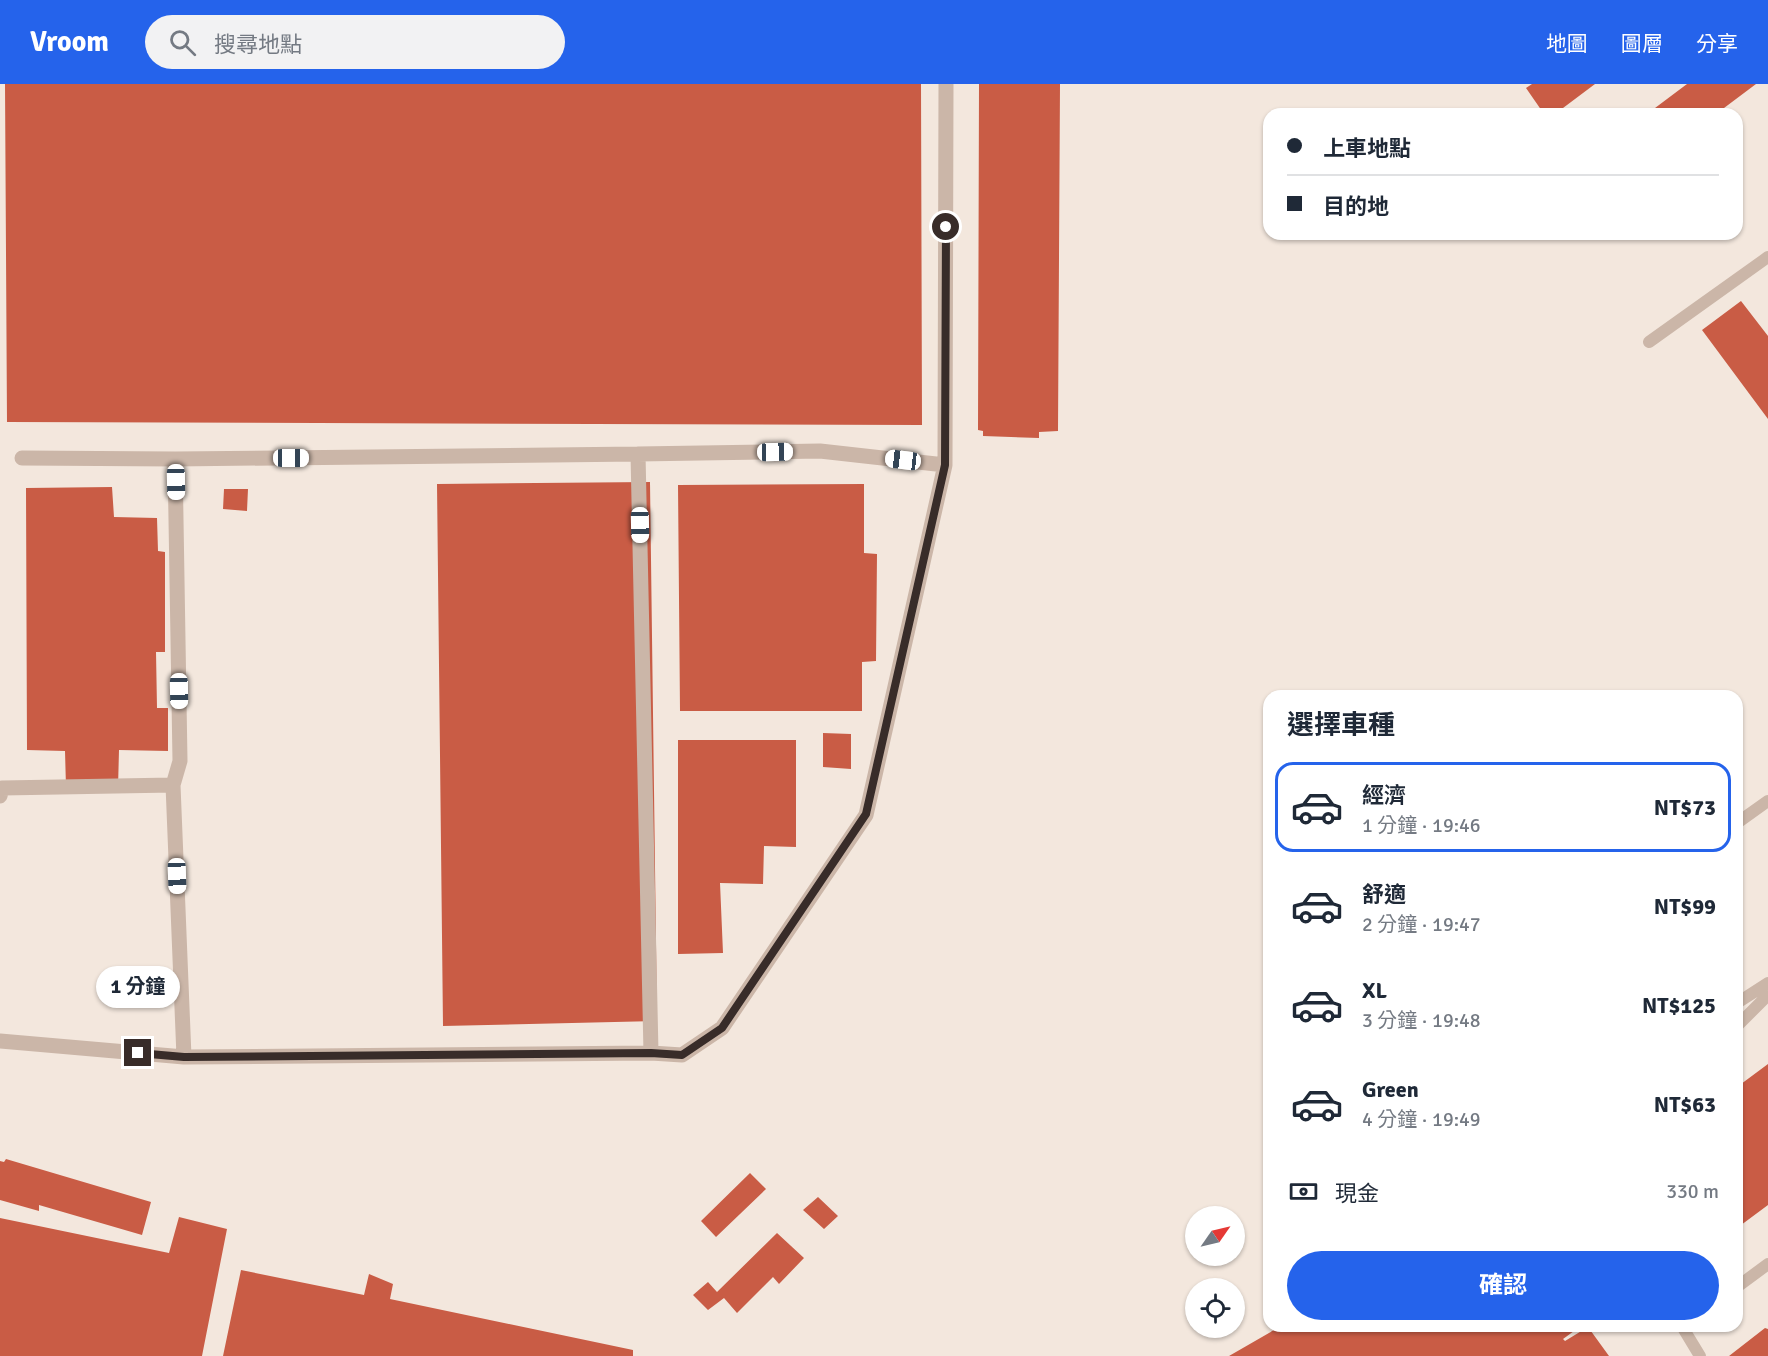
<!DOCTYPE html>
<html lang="zh-TW">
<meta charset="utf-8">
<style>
:root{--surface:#fff;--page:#f2f2f3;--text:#1f2937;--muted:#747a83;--line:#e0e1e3;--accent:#2563eb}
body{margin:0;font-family:Signika,"Noto Sans TC",sans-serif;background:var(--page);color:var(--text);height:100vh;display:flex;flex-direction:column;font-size:22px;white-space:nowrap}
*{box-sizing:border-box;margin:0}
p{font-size:20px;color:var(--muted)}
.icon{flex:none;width:33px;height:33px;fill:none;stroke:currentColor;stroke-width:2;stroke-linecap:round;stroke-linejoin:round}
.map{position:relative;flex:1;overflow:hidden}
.drawer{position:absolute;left:1263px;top:606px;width:480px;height:642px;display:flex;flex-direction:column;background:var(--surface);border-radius:18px;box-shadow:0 2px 4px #0004}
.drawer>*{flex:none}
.banner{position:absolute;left:1263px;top:24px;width:480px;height:132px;border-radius:18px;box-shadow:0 2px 4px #0004;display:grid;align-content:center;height:132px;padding:0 24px;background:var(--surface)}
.needle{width:39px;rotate:56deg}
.buttons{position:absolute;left:1185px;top:1122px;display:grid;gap:12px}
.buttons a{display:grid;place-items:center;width:60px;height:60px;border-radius:50%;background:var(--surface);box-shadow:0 2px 4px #0004;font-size:30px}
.end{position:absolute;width:27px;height:27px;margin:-14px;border:8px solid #382c29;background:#fff;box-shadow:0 0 0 3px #fff}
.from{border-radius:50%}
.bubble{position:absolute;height:42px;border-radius:21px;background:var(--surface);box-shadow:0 2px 4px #0004;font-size:20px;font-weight:700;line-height:42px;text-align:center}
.car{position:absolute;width:18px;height:36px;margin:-18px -9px;border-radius:8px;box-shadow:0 0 4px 2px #0007;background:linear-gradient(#fff 24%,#345 0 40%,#fff 0 76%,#345 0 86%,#fff 0)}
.banner b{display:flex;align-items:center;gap:21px;height:57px;font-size:22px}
.banner b+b{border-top:2px solid var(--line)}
.banner i{width:15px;height:15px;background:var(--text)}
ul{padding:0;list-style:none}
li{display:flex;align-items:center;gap:18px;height:90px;margin:0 12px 9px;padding:0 12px;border:3px solid transparent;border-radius:18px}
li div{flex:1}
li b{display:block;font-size:22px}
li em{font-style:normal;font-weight:700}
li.current{border-color:var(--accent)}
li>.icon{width:54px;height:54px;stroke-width:1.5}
h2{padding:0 24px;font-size:27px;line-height:72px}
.pay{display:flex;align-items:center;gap:15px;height:66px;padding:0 24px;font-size:22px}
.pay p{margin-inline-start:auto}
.primary-button{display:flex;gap:12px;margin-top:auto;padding:12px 24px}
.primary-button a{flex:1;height:69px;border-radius:36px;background:var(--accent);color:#fff;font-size:24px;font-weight:700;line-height:69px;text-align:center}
header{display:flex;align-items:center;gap:36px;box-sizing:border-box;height:84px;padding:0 30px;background:var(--accent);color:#fff}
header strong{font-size:28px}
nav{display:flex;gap:33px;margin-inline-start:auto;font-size:21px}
.search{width:420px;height:54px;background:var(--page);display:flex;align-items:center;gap:15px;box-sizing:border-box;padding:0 21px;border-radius:33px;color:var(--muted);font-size:22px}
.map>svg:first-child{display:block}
.building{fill:#c95c45}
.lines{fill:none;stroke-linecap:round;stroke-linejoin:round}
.lane{stroke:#cbb6a8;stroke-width:12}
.street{stroke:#cbb6a8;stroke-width:15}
.route{stroke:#382c29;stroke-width:8}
</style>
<header>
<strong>Vroom</strong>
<div class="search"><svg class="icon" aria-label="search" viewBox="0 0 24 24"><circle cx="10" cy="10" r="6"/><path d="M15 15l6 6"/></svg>搜尋地點</div>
<nav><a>地圖</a><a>圖層</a><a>分享</a></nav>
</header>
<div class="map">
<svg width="1768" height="1272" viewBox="0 0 1768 1272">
<rect width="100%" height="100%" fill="#f3e7dd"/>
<path class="building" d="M5 0H921L922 341 7 338Z
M979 0H1060L1058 347 1039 348V354L983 352V347L978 346Z
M1532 0H1595L1555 30H1544L1526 4Z
M1687 0H1756L1716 30H1647Z
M1741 217 1768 252V335L1702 246Z
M650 398 657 937 443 942 437 400Z
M864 400V469L877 470 876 577 862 578V627H680L678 401Z
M112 403 114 433 157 434 158 467 165 468V568H156L157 624H168V667L119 666 118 704 66 703 65 667 27 666 26 404Z
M224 405H248L247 427 223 425Z
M823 649 851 650V685L823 683Z
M678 656H796V763L764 762 763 800 720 799 723 869 678 870Z
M1768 980V1121L1737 1144V1003Z
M6 1075 151 1118 142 1151 39 1121V1127L0 1116V1077L4 1078Z
M750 1089 766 1105 716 1153 701 1137Z
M818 1113 838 1132 824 1145 803 1126Z
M179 1133 227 1145 202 1272H0V1134L169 1169Z
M777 1149 804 1174 779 1200 773 1193 737 1229 724 1214 708 1226 693 1211 708 1198 717 1208Z
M241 1186 364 1211 369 1190 393 1200 390 1215 633 1266V1272H223Z
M1281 1242H1581L1563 1255 1565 1257 1588 1243 1609 1272H1229Z
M1765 1244 1768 1245V1272H1729Z"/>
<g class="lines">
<path class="lane" d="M1649 258 1768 173
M1737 739 1768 717
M1737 919 1768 899
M1737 942 1768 911
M1737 1203 1768 1180
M1683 1244 1700 1272"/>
<path class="street" d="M638 370 651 969
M22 374 175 375 638 370 820 367 945 381
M175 375 180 677 173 701 184 973
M0 712 2 704 173 701
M0 957 184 973 651 969 682 971 722 944 866 731 945 381 946 0"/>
</g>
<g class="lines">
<path class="route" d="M138 969 184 973 651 969 682 971 722 944 866 730 945 381 946 143"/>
</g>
</svg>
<div class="buttons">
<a><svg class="needle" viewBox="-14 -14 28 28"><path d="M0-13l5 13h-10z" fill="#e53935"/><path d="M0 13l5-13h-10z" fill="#747a83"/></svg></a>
<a><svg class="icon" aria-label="locate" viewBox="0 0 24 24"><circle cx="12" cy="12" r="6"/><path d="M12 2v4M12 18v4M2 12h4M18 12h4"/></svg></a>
</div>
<i class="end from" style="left:946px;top:143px"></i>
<i class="end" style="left:138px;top:969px"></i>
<div class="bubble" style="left:96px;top:882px;width:84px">1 分鐘</div>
<i class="car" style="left:775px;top:368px;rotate:89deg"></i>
<i class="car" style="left:291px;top:374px;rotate:90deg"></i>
<i class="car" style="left:903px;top:376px;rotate:277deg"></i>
<i class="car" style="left:176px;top:398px;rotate:179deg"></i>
<i class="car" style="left:640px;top:441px;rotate:179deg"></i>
<i class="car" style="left:179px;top:607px;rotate:179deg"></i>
<i class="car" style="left:177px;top:792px;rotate:178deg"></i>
<div class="banner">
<b><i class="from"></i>上車地點</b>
<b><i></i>目的地</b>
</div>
<section class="drawer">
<h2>選擇車種</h2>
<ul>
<li class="current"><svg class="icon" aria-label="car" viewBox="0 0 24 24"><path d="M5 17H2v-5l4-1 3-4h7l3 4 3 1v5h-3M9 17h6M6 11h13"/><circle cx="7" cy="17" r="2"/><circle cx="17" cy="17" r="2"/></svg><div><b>經濟</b><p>1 分鐘 · 19:46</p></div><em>NT$73</em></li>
<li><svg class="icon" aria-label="car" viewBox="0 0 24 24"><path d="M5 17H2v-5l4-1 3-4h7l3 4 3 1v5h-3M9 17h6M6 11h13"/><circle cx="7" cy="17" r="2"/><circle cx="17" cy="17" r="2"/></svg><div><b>舒適</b><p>2 分鐘 · 19:47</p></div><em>NT$99</em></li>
<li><svg class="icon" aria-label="car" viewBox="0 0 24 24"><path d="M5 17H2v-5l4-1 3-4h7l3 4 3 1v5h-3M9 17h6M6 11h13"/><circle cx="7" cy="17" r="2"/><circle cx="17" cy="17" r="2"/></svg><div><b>XL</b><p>3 分鐘 · 19:48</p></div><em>NT$125</em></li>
<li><svg class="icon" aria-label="car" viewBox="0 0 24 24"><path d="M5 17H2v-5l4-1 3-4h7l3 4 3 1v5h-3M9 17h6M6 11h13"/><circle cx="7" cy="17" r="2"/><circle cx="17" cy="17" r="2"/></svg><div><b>Green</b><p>4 分鐘 · 19:49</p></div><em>NT$63</em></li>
</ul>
<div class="pay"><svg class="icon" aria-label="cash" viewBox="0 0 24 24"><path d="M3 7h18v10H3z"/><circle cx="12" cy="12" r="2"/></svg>現金<p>330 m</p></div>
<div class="primary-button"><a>確認</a></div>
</section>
</div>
